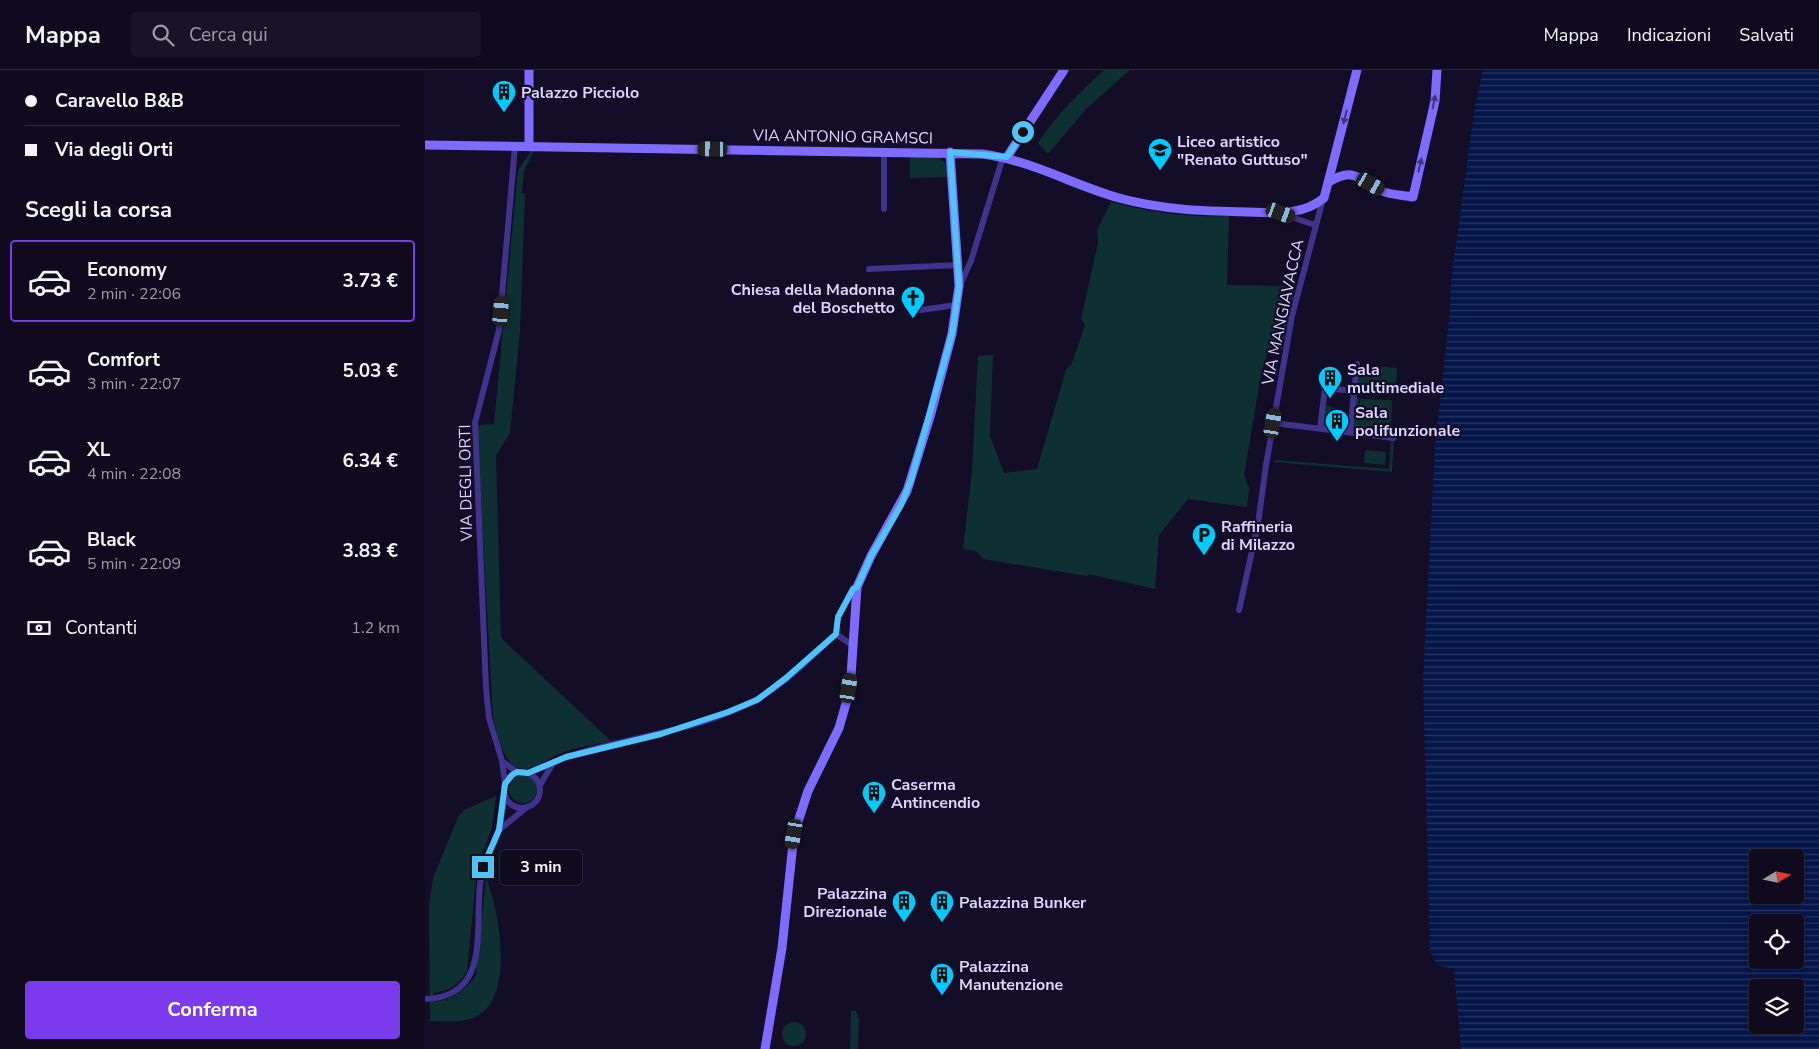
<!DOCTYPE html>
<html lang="it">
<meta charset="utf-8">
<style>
:root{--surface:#0f0a1e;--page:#181327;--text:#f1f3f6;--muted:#9b9aa4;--line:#2f2b3c;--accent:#7c3aed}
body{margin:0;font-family:"Nunito Sans",sans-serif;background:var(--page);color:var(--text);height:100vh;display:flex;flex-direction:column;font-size:19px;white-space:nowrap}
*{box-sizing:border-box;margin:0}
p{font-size:16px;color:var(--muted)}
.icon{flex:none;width:28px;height:28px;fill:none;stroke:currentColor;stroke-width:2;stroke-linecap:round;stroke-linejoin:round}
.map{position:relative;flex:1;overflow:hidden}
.panel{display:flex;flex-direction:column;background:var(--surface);width:425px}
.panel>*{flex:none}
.banner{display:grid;align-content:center;height:110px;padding:0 25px;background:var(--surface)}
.needle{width:32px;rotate:80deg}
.buttons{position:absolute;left:1324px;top:779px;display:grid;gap:10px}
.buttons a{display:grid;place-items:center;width:55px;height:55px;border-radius:5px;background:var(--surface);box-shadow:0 1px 4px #0004,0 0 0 1px var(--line);font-size:25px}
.end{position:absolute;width:22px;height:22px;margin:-11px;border:6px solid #4fc3f7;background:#111;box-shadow:0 0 0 2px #111}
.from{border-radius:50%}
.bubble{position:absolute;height:35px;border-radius:5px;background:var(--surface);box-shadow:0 1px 4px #0004,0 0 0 1px var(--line);font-size:16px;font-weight:700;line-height:35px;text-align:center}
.car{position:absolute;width:15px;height:30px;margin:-15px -8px;border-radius:6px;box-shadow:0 0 4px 1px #0007;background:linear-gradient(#222 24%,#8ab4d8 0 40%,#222 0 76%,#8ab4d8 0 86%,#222 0)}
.banner b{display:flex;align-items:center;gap:18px;height:48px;font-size:19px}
.banner b+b{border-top:1px solid var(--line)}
.banner i{width:12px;height:12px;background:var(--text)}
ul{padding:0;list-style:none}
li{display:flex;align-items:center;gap:15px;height:82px;margin:0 10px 8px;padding:0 15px;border:2px solid transparent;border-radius:5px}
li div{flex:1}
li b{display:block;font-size:19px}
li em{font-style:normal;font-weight:700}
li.current{border-color:var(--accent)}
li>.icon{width:45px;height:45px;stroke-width:1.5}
h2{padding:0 25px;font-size:22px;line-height:60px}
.pay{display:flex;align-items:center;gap:12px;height:55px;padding:0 25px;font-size:19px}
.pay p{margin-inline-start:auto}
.button{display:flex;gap:10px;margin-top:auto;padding:10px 25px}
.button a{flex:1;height:58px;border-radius:5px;background:var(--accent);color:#fff;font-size:20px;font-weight:700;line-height:58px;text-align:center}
header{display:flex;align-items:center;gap:30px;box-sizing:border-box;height:70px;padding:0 25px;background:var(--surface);border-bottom:1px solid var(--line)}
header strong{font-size:24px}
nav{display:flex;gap:28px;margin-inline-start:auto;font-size:18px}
.search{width:350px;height:45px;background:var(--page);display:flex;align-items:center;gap:12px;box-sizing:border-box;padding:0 18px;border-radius:5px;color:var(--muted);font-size:19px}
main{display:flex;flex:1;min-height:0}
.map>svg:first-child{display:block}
.green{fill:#0f3033}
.water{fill:url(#water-rules);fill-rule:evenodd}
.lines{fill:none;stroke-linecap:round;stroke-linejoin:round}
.street{stroke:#3f338c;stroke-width:6}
.secondary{stroke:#7e6bff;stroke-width:9}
.oneway{fill:#3e337e}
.route{stroke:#4fc3f7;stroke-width:6}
.labels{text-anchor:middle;stroke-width:4.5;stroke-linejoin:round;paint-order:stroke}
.poi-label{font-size:16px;font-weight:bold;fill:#ddd4ff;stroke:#140d28;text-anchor:start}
.street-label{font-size:16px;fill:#ddd4ff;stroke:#140d28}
</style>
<header>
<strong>Mappa</strong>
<div class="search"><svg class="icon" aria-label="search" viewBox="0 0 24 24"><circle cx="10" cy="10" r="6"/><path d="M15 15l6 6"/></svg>Cerca qui</div>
<nav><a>Mappa</a><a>Indicazioni</a><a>Salvati</a></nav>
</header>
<main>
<section class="panel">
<div class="banner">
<b><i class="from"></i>Caravello B&amp;B</b>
<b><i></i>Via degli Orti</b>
</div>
<h2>Scegli la corsa</h2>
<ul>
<li class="current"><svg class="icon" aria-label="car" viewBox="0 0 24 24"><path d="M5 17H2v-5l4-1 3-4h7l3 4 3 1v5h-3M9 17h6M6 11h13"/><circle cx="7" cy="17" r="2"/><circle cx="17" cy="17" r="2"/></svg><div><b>Economy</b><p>2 min · 22:06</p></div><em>3.73 €</em></li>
<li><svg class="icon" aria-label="car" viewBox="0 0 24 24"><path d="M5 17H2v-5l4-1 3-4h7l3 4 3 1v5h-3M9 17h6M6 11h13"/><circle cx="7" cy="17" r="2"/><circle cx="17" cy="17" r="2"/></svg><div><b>Comfort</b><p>3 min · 22:07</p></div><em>5.03 €</em></li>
<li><svg class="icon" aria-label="car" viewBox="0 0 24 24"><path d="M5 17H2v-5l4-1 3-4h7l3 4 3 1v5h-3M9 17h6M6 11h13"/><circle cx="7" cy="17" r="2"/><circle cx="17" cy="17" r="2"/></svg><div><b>XL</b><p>4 min · 22:08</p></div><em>6.34 €</em></li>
<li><svg class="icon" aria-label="car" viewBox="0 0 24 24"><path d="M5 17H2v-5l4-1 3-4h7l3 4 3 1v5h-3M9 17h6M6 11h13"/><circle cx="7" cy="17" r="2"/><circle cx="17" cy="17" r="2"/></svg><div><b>Black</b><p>5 min · 22:09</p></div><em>3.83 €</em></li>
</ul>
<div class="pay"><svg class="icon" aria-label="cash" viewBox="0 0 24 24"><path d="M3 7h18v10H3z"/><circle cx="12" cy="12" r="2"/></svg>Contanti<p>1.2 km</p></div>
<div class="button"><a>Conferma</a></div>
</section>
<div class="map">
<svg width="1394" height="979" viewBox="0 0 1394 979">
<defs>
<pattern id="water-rules" width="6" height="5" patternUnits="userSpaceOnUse" patternTransform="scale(1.25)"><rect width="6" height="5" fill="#041649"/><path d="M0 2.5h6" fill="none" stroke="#283764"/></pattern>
</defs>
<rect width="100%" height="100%" fill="#140d28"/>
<path class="green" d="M679 0H705L662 38 623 84 613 73C631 45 655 22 679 0Z
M106 81H109L99 101 97 123 100 124 95 261 85 363 71 385 76 568 186 671C169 675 152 677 136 683 127 687 118 693 108 697 80 708 73 666 68 647L52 355 69 354 93 100Z
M485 86H512L520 92 524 107 485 108Z
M686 132C725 142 763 148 804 146L802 215 860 216 870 219 857 280H843L836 305 819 405 824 418 822 437 763 429 734 465 730 519 664 504 662 506 558 489 551 481 538 479 547 401 553 286 568 285 565 366 579 403 612 399 641 300 647 293 660 255 656 249 673 173 672 160Z
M934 295 972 298 971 318 933 316Z
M930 328 934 329V345L935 329 967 330 966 364 927 361Z
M901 335 919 342 920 359 898 356Z
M966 367 969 368 967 402 849 392 850 390 964 399Z
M940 380 961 382 960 395 939 393Z
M84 719a14 14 0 1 1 28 0a14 14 0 1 1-28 0Z
M71 726 67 757 52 799 42 901C34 915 24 921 8 923V932C28 930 41 920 51 905L61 807C74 840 92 931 48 948 35 953 19 951 5 951L4 836 8 808 34 745 39 740Z
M426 940 431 941 434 949 433 979H425Z
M357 964a12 12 0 1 1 24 0a12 12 0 1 1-24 0Z"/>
<path class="water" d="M1058 0H1394V979H1036L1029 899 1012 895 1005 881 998 610 1010 376 1025 241 1026 212 1050 36ZM1332 788H1370V825H1332ZM1332 852H1370V890H1332ZM1332 918H1370V955H1332Z"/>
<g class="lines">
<path class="street" d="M459 81V139
M857 144 890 155
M444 199 534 195
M535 215 546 191 578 87
M496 240 531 235
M849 353 969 368
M895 358 900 318 929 321
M925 362 932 294
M814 540 833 454 841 395 867 246 898 129
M411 564 427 575
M77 691 92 702
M79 720a18 18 0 1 1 36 0a18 18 0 1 1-36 0Z
M103 703C117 698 129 692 142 687 202 666 275 662 332 629 361 613 386 587 411 564L413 547 428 519 432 517
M80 713 77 691 64 648 61 618 50 353 74 260 90 76
M115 715 127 695
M74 760 102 737
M0 929C72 927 46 849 57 802 60 787 70 774 74 759 77 748 78 736 80 725"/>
<path class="secondary" d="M0 75 557 84C606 90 648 115 694 128 738 140 778 141 823 142 850 143 877 146 899 128L932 0
M104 76V0
M582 87 639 0
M904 112C929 96 935 110 957 121 966 125 978 125 988 127L1010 31 1012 0
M340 979 357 878 369 764 383 721 414 658 422 630 426 606 432 517 446 486 482 421 505 347 527 264 534 216 525 82"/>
</g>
<defs><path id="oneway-solid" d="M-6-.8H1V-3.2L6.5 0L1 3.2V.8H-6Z" transform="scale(1.25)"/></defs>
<g class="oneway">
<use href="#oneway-solid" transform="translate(1009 32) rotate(-79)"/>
<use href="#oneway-solid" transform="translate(920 47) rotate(104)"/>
<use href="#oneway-solid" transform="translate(995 95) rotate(-77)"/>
</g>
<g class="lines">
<path class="route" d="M58 797 74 760 80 714 87 705 92 702 103 703 141 687 236 664 303 642 332 630 361 608 411 564 413 547 428 519 432 517 446 486 476 435 486 410 527 264 534 216 525 82 582 87 598 62"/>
</g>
<defs>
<symbol id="building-pin" viewBox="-11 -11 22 30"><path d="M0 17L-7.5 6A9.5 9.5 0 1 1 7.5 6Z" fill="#00cbff" stroke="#140d28"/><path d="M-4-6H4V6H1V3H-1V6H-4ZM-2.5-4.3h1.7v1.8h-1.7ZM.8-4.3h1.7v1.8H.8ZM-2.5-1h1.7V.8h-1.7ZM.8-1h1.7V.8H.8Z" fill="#111"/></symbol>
<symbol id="school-pin" viewBox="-11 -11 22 30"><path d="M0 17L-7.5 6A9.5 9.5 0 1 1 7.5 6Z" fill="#00cbff" stroke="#140d28"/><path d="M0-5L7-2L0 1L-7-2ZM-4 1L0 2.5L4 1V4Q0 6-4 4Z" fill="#111"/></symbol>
<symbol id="church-pin" viewBox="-11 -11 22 30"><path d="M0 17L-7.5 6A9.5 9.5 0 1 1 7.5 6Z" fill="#00cbff" stroke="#140d28"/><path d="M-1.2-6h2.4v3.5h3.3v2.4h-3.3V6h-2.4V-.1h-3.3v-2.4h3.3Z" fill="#111"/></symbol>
<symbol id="parking-pin" viewBox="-11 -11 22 30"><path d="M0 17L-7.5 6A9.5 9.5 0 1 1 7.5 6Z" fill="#00cbff" stroke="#140d28"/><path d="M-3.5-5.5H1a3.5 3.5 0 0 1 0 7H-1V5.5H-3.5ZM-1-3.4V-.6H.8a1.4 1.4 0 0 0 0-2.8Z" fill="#111"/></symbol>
</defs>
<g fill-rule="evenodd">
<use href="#building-pin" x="65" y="8" width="28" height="38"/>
<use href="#school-pin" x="721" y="66" width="28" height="38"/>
<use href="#church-pin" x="474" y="214" width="28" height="38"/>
<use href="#building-pin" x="891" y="294" width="28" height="38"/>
<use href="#building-pin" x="898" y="337" width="28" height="38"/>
<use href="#parking-pin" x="765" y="451" width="28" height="38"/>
<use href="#building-pin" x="435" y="709" width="28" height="38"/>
<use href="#building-pin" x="465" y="818" width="28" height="38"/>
<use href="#building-pin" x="503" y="818" width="28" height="38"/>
<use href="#building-pin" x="503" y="891" width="28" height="38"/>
</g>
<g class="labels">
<g class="poi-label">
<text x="96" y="28">Palazzo Picciolo</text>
<text x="752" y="77">Liceo artistico<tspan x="752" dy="18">"Renato Guttuso"</tspan></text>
<text x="470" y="225" text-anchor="end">Chiesa della Madonna<tspan x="470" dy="18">del Boschetto</tspan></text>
<text x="922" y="305">Sala<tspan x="922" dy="18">multimediale</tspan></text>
<text x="930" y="348">Sala<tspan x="930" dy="18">polifunzionale</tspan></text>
<text x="796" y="462">Raffineria<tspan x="796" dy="18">di Milazzo</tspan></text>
<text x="466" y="720">Caserma<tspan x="466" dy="18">Antincendio</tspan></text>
<text x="462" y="829" text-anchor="end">Palazzina<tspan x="462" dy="18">Direzionale</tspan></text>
<text x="534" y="838">Palazzina Bunker</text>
<text x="534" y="902">Palazzina<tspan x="534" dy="18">Manutenzione</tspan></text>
</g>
<g class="street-label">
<text transform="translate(418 66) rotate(1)" y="6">VIA ANTONIO GRAMSCI</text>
<text transform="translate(857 242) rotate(-78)" y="6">VIA MANGIAVACCA</text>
<text transform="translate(40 413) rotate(-91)" y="6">VIA DEGLI ORTI</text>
</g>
</g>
</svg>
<div class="buttons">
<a><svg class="needle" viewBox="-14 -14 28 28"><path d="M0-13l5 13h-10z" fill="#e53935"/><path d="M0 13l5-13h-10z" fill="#9b9aa4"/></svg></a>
<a><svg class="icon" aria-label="locate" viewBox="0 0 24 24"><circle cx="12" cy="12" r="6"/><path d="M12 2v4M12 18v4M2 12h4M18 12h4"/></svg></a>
<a><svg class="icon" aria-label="layers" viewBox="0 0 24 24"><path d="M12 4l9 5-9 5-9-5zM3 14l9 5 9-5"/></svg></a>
</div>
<i class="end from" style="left:598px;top:62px"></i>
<i class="end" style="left:58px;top:797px"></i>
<div class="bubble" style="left:75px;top:780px;width:82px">3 min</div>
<i class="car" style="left:288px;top:79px;rotate:271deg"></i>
<i class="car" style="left:946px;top:114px;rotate:120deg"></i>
<i class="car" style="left:856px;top:143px;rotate:110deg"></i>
<i class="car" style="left:76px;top:241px;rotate:5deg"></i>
<i class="car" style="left:848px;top:353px;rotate:10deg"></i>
<i class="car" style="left:424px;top:618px;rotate:9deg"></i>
<i class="car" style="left:369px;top:764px;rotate:190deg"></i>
</div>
</main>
